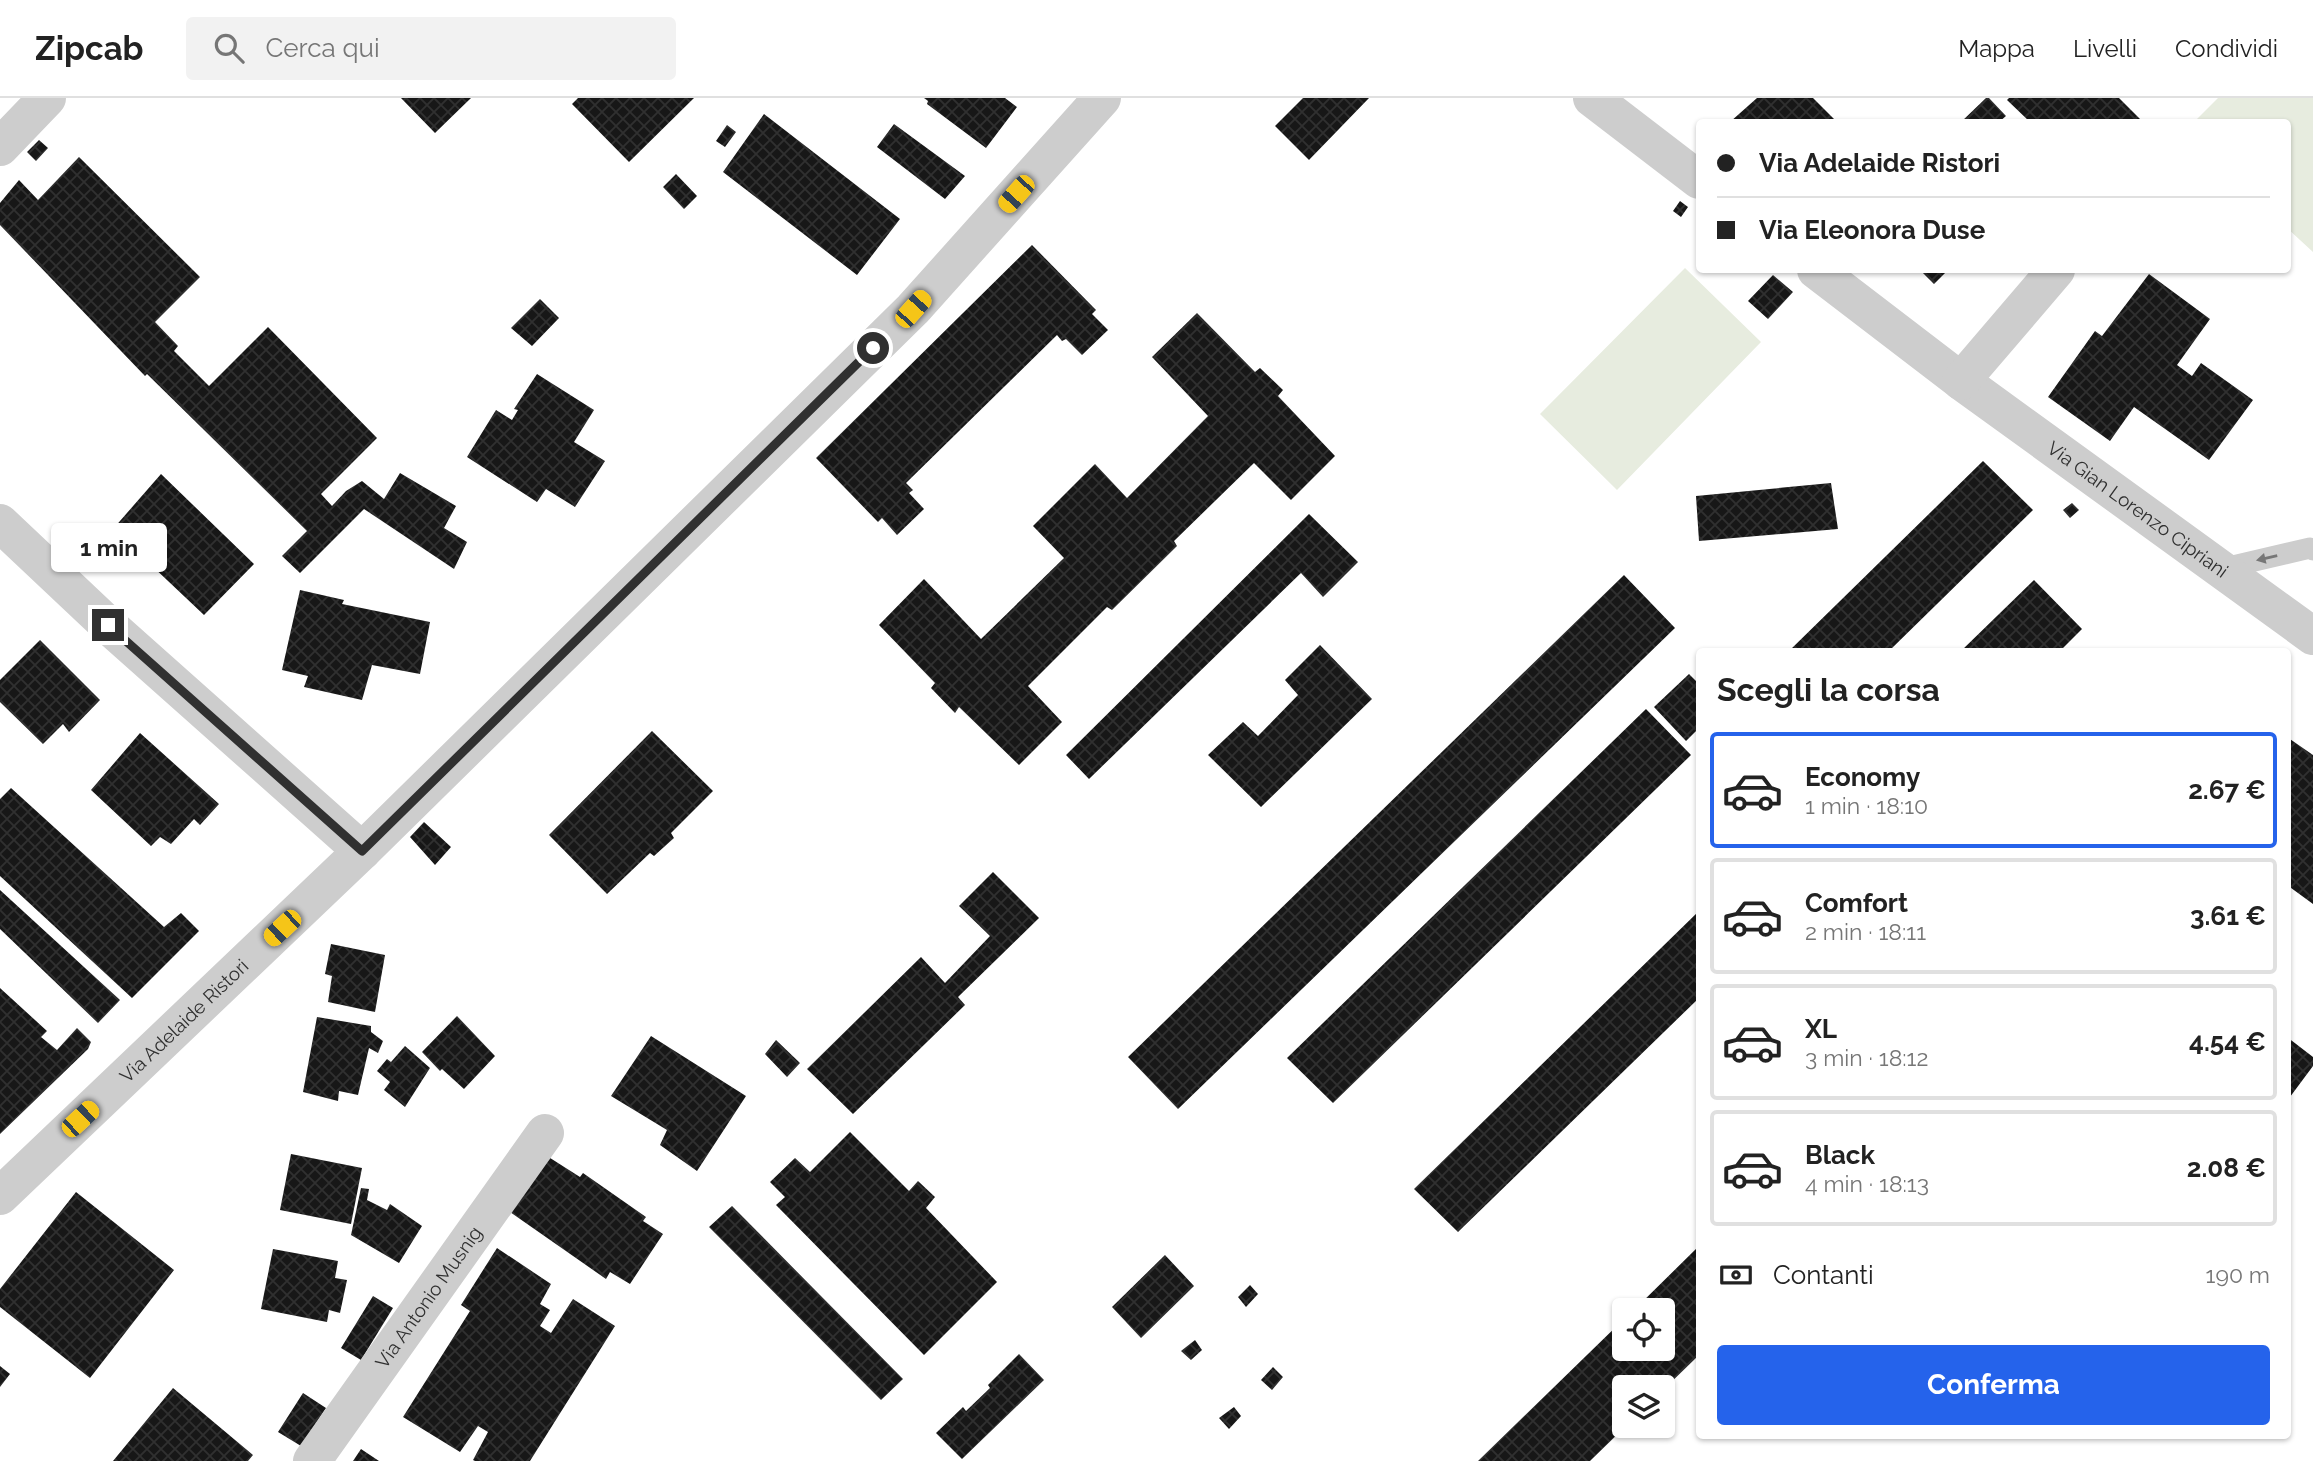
<!DOCTYPE html>
<html lang="it">
<meta charset="utf-8">
<style>
:root{--surface:#fff;--page:#f2f2f2;--text:#222;--muted:#767676;--line:#e0e0e0;--accent:#2563eb}
body{margin:0;font-family:Raleway,sans-serif;background:var(--page);color:var(--text);height:100vh;display:flex;flex-direction:column;font-size:26px;white-space:nowrap}
*{box-sizing:border-box;margin:0}
p{font-size:23px;color:var(--muted)}
.icon{flex:none;width:38px;height:38px;fill:none;stroke:currentColor;stroke-width:2;stroke-linecap:round;stroke-linejoin:round}
.map{position:relative;flex:1;overflow:hidden}
.drawer{position:absolute;left:1696px;top:550px;width:595px;height:791px;display:flex;flex-direction:column;background:var(--surface);border-radius:7px;box-shadow:0 2px 5px #0004}
.drawer>*{flex:none}
.hud{position:absolute;left:1696px;top:21px;width:595px;height:154px;border-radius:7px;box-shadow:0 2px 5px #0004;display:grid;align-content:center;height:154px;padding:0 21px;background:var(--surface)}
.tools{position:absolute;left:1612px;top:1200px;display:grid;gap:14px}
.tools a{display:grid;place-items:center;width:63px;height:63px;border-radius:7px;background:var(--surface);box-shadow:0 2px 5px #0004;font-size:35px}
.end{position:absolute;width:32px;height:32px;margin:-16px;border:9px solid #303030;background:#fff;box-shadow:0 0 0 4px #fff}
.from{border-radius:50%}
.bubble{position:absolute;height:49px;border-radius:7px;background:var(--surface);box-shadow:0 2px 5px #0004;font-size:23px;font-weight:700;line-height:49px;text-align:center}
.car{position:absolute;width:21px;height:42px;margin:-21px -10px;border-radius:9px;box-shadow:0 0 5px 2px #0007;background:linear-gradient(#f5c518 24%,#345 0 40%,#f5c518 0 76%,#345 0 86%,#f5c518 0)}
.hud b{display:flex;align-items:center;gap:24px;height:66px;font-size:26px}
.hud b+b{border-top:2px solid var(--line)}
.hud i{width:18px;height:18px;background:var(--text)}
ul{padding:0;list-style:none}
li{display:flex;align-items:center;gap:21px;height:116px;margin:0 14px 10px;padding:0 7px;border:4px solid var(--line);border-radius:7px}
li div{flex:1}
li b{display:block;font-size:26px}
li em{font-style:normal;font-weight:700}
li.on{border-color:var(--accent)}
li>.icon{width:63px;height:63px;stroke-width:1.5}
h2{padding:0 21px;font-size:32px;line-height:84px}
.pay{display:flex;align-items:center;gap:18px;height:77px;padding:0 21px;font-size:26px}
.pay p{margin-inline-start:auto}
.button{display:flex;gap:14px;margin-top:auto;padding:14px 21px}
.button a{flex:1;height:80px;border-radius:7px;background:var(--accent);color:#fff;font-size:28px;font-weight:700;line-height:80px;text-align:center}
header{display:flex;align-items:center;gap:42px;box-sizing:border-box;height:98px;padding:0 35px;background:var(--surface);border-bottom:2px solid var(--line)}
header strong{font-size:33px}
nav{display:flex;gap:38px;margin-inline-start:auto;font-size:24px}
.search{width:490px;height:63px;background:var(--page);display:flex;align-items:center;gap:18px;box-sizing:border-box;padding:0 24px;border-radius:7px;color:var(--muted);font-size:26px}
.map>svg:first-child{display:block}
.green{fill:#e7ecdf}
.building{fill:url(#building-cross-hatch)}
.lines{fill:none;stroke-linecap:round;stroke-linejoin:round}
.lane{stroke:#cdcdcd;stroke-width:21}
.street{stroke:#cdcdcd;stroke-width:38}
.oneway{fill:#777}
.route{stroke:#303030;stroke-width:9}
.labels{text-anchor:middle;stroke-width:7;stroke-linejoin:round;paint-order:stroke}
.street-label{font-size:19px;fill:#303030;stroke:#fff}
</style>
<header>
<strong>Zipcab</strong>
<div class="search"><svg class="icon" aria-label="search" viewBox="0 0 24 24"><circle cx="10" cy="10" r="6"/><path d="M15 15l6 6"/></svg>Cerca qui</div>
<nav><a>Mappa</a><a>Livelli</a><a>Condividi</a></nav>
</header>
<div class="map">
<svg width="2313" height="1363" viewBox="0 0 2313 1363">
<defs>
<pattern id="building-cross-hatch" width="8" height="8" patternUnits="userSpaceOnUse" patternTransform="scale(1.75)"><rect width="8" height="8" fill="#171717"/><path d="M0 0l8 8M0 8l8-8" fill="none" stroke="#303030"/></pattern>
</defs>
<rect width="100%" height="100%" fill="#fff"/>
<path class="green" d="M2218 0H2313V154L2287 130V24H2194Z
M1685 170 1761 244 1617 392 1540 316Z"/>
<path class="building" d="M401 0H471L435 35Z
M578 0H694L629 64 572 6Z
M924 0H1005L1017 9 986 50 927 6 928 3Z
M1303 0H1369L1309 62 1275 28Z
M1757 0H1813L1837 24H1730Z
M1986 0H1989L2006 18 1999 24H1961Z
M2009 0H2119L2143 24H2030L2007 2Z
M764 16 900 121 857 177 723 74Z
M894 26 965 78 945 101 877 49Z
M727 27 736 34 725 49 716 43Z
M39 42 48 50 36 63 27 54Z
M79 59 200 179 155 224 178 248 174 253 209 288 268 229 377 340 321 396 332 408 346 393 362 383 384 401 400 375 456 408 444 430 467 444 454 471 364 411 300 475 282 458 307 433 147 276 145 278 0 127V105L19 82 38 102Z
M676 76 697 98 684 111 663 89Z
M1680 103 1688 109 1681 119 1673 113Z
M1032 147 1096 212 1092 216 1108 232 1082 257 1066 241 1062 243 1057 237 906 385 913 392 909 395 924 411 897 437 882 420 878 424 816 360Z
M1920 172H1948L1934 186Z
M2149 176 2210 221 2177 267 2192 278 2201 265 2253 302 2209 362 2134 309 2110 343 2048 299 2095 233 2102 238Z
M1773 177 1793 194 1768 221 1748 203Z
M540 201 559 220 532 248 511 230Z
M1197 215 1255 274 1260 270 1283 292 1278 298 1335 358 1291 402 1254 365 1174 443 1177 448 1112 512 1107 509 1028 588 1062 624 1019 667 959 609 955 615 931 590 935 585 879 527 924 481 981 541 1064 460 1033 428 1095 366 1127 400 1208 318 1152 259Z
M537 276 594 312 574 344 605 363 575 409 546 391 537 404 467 359 496 312 512 322 518 312 514 311Z
M1983 363 2033 412 1889 553H1789Z
M161 376 254 466 204 517 113 431Z
M1831 385 1838 431 1699 443 1696 398Z
M2072 405 2079 412 2070 420 2063 412Z
M1309 416 1358 464 1323 499 1301 475 1089 681 1066 657Z
M1624 477 1675 530 1178 1011 1128 959Z
M2034 482 2082 531 2060 553H1961Z
M300 492 344 502 342 506 430 524 420 576 372 567 362 602 304 589 308 578 282 572Z
M40 542 100 602 69 634 63 626 43 646 0 604V582Z
M1320 547 1372 601 1261 709 1208 657 1243 624 1258 638 1298 597 1285 582Z
M1689 576 1699 586V630L1686 643 1654 609Z
M1646 611 1691 657 1333 1005 1287 960Z
M652 633 713 693 671 735 674 740 654 758 650 755 607 796 549 737Z
M140 635 219 706 200 727 194 721 171 746 160 739 151 748 91 692Z
M2287 639 2313 657V806L2287 787V738L2289 736 2287 734Z
M11 690 164 829 181 815 199 833 132 900 0 778V701Z
M424 724 451 749 435 767 410 739Z
M993 774 1039 820 958 899 965 907 853 1016 807 971 921 859 945 885 990 838 959 808Z
M0 792 120 902 98 925 0 831Z
M1699 813V900L1458 1134 1414 1091Z
M331 846 385 857 375 914 328 904 332 878 325 876Z
M0 890 47 933 41 939 57 952 77 930 91 944 88 951 0 1036Z
M457 918 495 958 464 991 442 971 440 973 422 954Z
M317 919 371 928V934L383 943 378 955 369 950 358 997 339 993 338 1003 303 994Z
M651 938 746 998 697 1073 660 1047 667 1032 611 998Z
M2287 939 2313 959V968L2287 1003Z
M776 942 800 965 787 979 765 956Z
M405 948 430 970 405 1009 384 992 390 984 377 973 387 961 391 964Z
M850 1034 909 1093 918 1083 935 1099 926 1110 997 1184 924 1257 776 1107 785 1099 770 1084 795 1060 810 1074Z
M291 1056 362 1070 351 1126 280 1112Z
M547 1058 580 1079 583 1075 646 1119 643 1123 663 1136 630 1186 610 1174 606 1181 510 1114Z
M361 1090 369 1091 367 1102 387 1112 390 1106 422 1128 399 1165 351 1137Z
M76 1094 174 1172 90 1280 0 1209V1191Z
M732 1108 903 1281 881 1302 709 1129Z
M1699 1148V1257L1662 1293V1290H1624V1328H1626L1590 1363H1478L1624 1221V1251H1662V1213H1633Z
M497 1150 551 1186 540 1206 550 1212 540 1228 551 1235 573 1201 615 1228 530 1363H475L473 1362 488 1334 478 1328 460 1354 403 1319 470 1213 461 1207Z
M273 1151 338 1163 335 1180 347 1182 340 1215 329 1212 327 1224 261 1211Z
M1165 1157 1194 1188 1141 1240 1112 1209Z
M1250 1187 1258 1196 1246 1209 1238 1199Z
M373 1198 393 1210 361 1262 341 1250Z
M1195 1242 1202 1252 1191 1262 1181 1253Z
M1019 1256 1044 1282 962 1361 936 1335 963 1309 966 1313 990 1290 988 1287Z
M0 1268 10 1276 0 1289Z
M1273 1269 1283 1279 1272 1292 1261 1282Z
M173 1290 253 1357 248 1363H113Z
M303 1295 326 1310 301 1348 278 1334Z
M1234 1309 1241 1318 1229 1331 1219 1320Z
M361 1351 379 1363H353Z"/>
<g class="lines">
<path class="lane" d="M2220 471 2310 450 2313 452"/>
<g class="street">
<path d="M1592 0 1699 82"/>
<path d="M0 49 47 0"/>
<path id="s1" d="M1816 172 1961 283 2313 538"/>
<path d="M1961 283 2056 172"/>
<path d="M0 425 108 527 362 753"/>
<path id="s2" d="M0 1098 362 753 913 211 1102 0"/>
<path id="s3" d="M312 1363 545 1035"/>
</g>
</g>
<defs><path id="oneway-solid" d="M-6-.8H1V-3.2L6.5 0L1 3.2V.8H-6Z" transform="scale(1.75)"/></defs>
<use class="oneway" href="#oneway-solid" transform="translate(2267 460) rotate(167)"/>
<g class="lines">
<path class="route" d="M108 527 362 753 873 250"/>
</g>
<g class="labels">
<g class="street-label">
<text dy="7" stroke="none"><textPath href="#s1" startOffset="401">Via Gian Lorenzo Cipriani</textPath></text>
<text dy="7" stroke="none"><textPath href="#s2" startOffset="254">Via Adelaide Ristori</textPath></text>
<text dy="7" stroke="none"><textPath href="#s3" startOffset="201">Via Antonio Musnig</textPath></text>
</g>
</g>
</svg>
<div class="tools">
<a><svg class="icon" aria-label="locate" viewBox="0 0 24 24"><circle cx="12" cy="12" r="6"/><path d="M12 2v4M12 18v4M2 12h4M18 12h4"/></svg></a>
<a><svg class="icon" aria-label="layers" viewBox="0 0 24 24"><path d="M12 4l9 5-9 5-9-5zM3 14l9 5 9-5"/></svg></a>
</div>
<i class="end from" style="left:873px;top:250px"></i>
<i class="end" style="left:108px;top:527px"></i>
<div class="bubble" style="left:51px;top:425px;width:116px">1 min</div>
<i class="car" style="left:1016px;top:96px;rotate:222deg"></i>
<i class="car" style="left:913px;top:211px;rotate:42deg"></i>
<i class="car" style="left:282px;top:830px;rotate:227deg"></i>
<i class="car" style="left:80px;top:1021px;rotate:47deg"></i>
<div class="hud">
<b><i class="from"></i>Via Adelaide Ristori</b>
<b><i></i>Via Eleonora Duse</b>
</div>
<section class="drawer">
<h2>Scegli la corsa</h2>
<ul>
<li class="on"><svg class="icon" aria-label="car" viewBox="0 0 24 24"><path d="M5 17H2v-5l4-1 3-4h7l3 4 3 1v5h-3M9 17h6M6 11h13"/><circle cx="7" cy="17" r="2"/><circle cx="17" cy="17" r="2"/></svg><div><b>Economy</b><p>1 min · 18:10</p></div><em>2.67 €</em></li>
<li><svg class="icon" aria-label="car" viewBox="0 0 24 24"><path d="M5 17H2v-5l4-1 3-4h7l3 4 3 1v5h-3M9 17h6M6 11h13"/><circle cx="7" cy="17" r="2"/><circle cx="17" cy="17" r="2"/></svg><div><b>Comfort</b><p>2 min · 18:11</p></div><em>3.61 €</em></li>
<li><svg class="icon" aria-label="car" viewBox="0 0 24 24"><path d="M5 17H2v-5l4-1 3-4h7l3 4 3 1v5h-3M9 17h6M6 11h13"/><circle cx="7" cy="17" r="2"/><circle cx="17" cy="17" r="2"/></svg><div><b>XL</b><p>3 min · 18:12</p></div><em>4.54 €</em></li>
<li><svg class="icon" aria-label="car" viewBox="0 0 24 24"><path d="M5 17H2v-5l4-1 3-4h7l3 4 3 1v5h-3M9 17h6M6 11h13"/><circle cx="7" cy="17" r="2"/><circle cx="17" cy="17" r="2"/></svg><div><b>Black</b><p>4 min · 18:13</p></div><em>2.08 €</em></li>
</ul>
<div class="pay"><svg class="icon" aria-label="cash" viewBox="0 0 24 24"><path d="M3 7h18v10H3z"/><circle cx="12" cy="12" r="2"/></svg>Contanti<p>190 m</p></div>
<div class="button"><a>Conferma</a></div>
</section>
</div>
